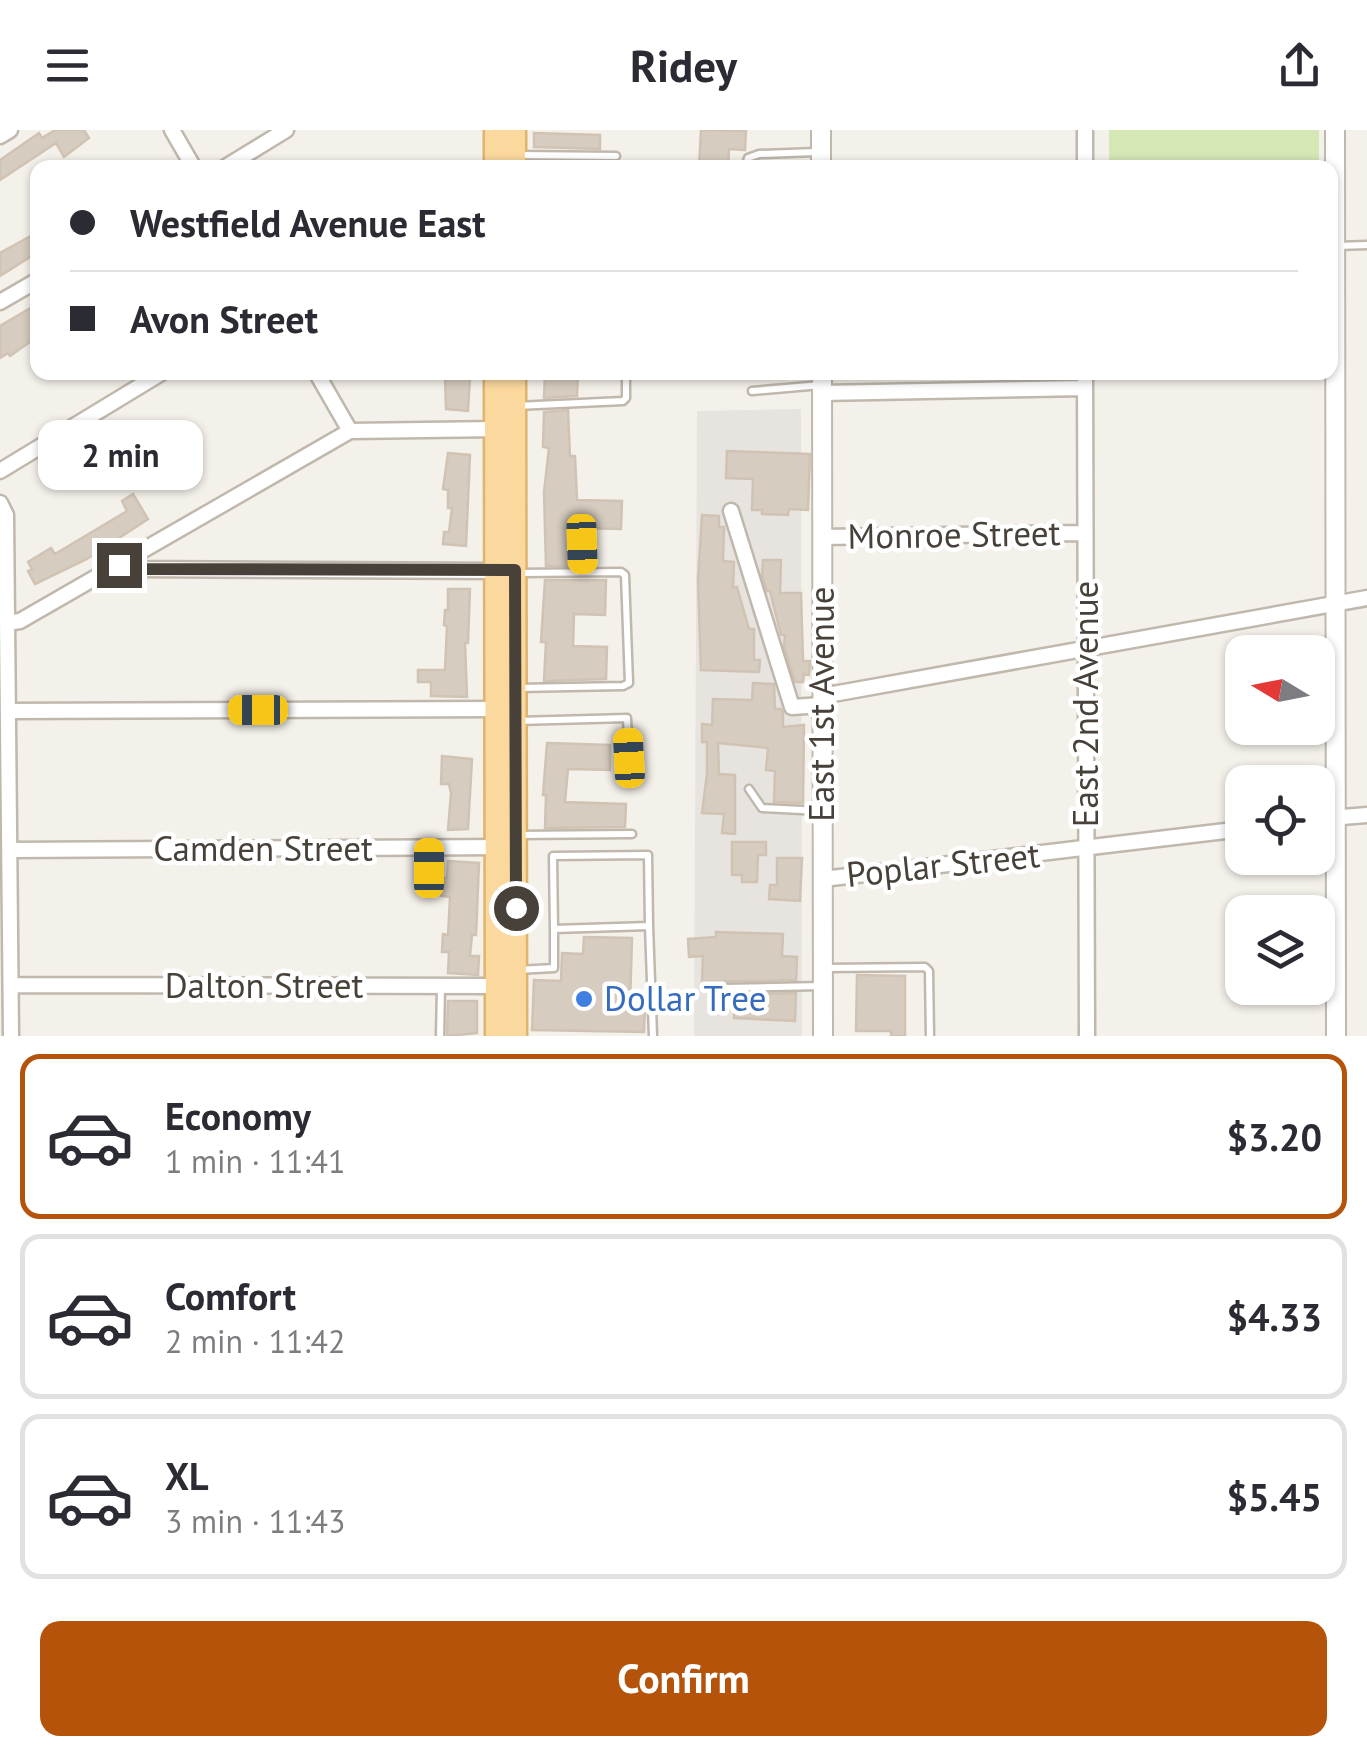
<!DOCTYPE html>
<meta charset="utf-8">
<style>
:root{--surface:#fff;--page:#f7f7f7;--text:#2b2b33;--muted:#7c7c81;--line:#e1e1e2;--accent:#b45309}
body{margin:0;font-family:"PT Sans",sans-serif;background:var(--page);color:var(--text);height:100vh;display:flex;flex-direction:column;font-size:38px;white-space:nowrap}
*{box-sizing:border-box;margin:0}
p{font-size:32px;color:var(--muted)}
.icon{flex:none;width:55px;height:55px;fill:none;stroke:currentColor;stroke-width:2;stroke-linecap:round;stroke-linejoin:round}
.map{position:relative;height:906px;overflow:hidden}
.drawer{display:flex;flex-direction:column;background:var(--surface);flex:1}
.drawer>*{flex:none}
.guide{position:absolute;left:30px;top:30px;width:1308px;height:220px;border-radius:20px;box-shadow:0 2px 8px #0004;display:grid;align-content:center;height:220px;padding:0 40px;background:var(--surface)}
.needle{width:65px;rotate:280deg}
.controls{position:absolute;left:1225px;top:505px;display:grid;gap:20px}
.controls a{display:grid;place-items:center;width:110px;height:110px;border-radius:20px;background:var(--surface);box-shadow:0 2px 8px #0004;font-size:50px}
.end{position:absolute;width:45px;height:45px;margin:-22px;border:12px solid #484139;background:#fff;box-shadow:0 0 0 5px #fff}
.from{border-radius:50%}
.bubble{position:absolute;height:70px;border-radius:20px;background:var(--surface);box-shadow:0 2px 8px #0004;font-size:32px;font-weight:700;line-height:70px;text-align:center}
.car{position:absolute;width:30px;height:60px;margin:-30px -15px;border-radius:12px;box-shadow:0 0 8px 2px #0007;background:linear-gradient(#f5c518 24%,#345 0 40%,#f5c518 0 76%,#345 0 86%,#f5c518 0)}
.guide b{display:flex;align-items:center;gap:35px;height:95px;font-size:38px}
.guide b+b{border-top:2px solid var(--line)}
.guide i{width:25px;height:25px;background:var(--text)}
ul{padding:18px 0 0;list-style:none}
li{display:flex;align-items:center;gap:30px;height:165px;margin:0 20px 15px;padding:0 20px;border:5px solid var(--line);border-radius:20px}
li div{flex:1}
li b{display:block;font-size:38px}
li em{font-style:normal;font-weight:700}
li.selected{border-color:var(--accent)}
li>.icon{width:90px;height:90px;stroke-width:1.5}
.cta{display:flex;gap:20px;margin-top:auto;padding:20px 40px}
.cta a{flex:1;height:115px;border-radius:20px;background:var(--accent);color:#fff;font-size:40px;font-weight:700;line-height:115px;text-align:center}
header{display:flex;justify-content:space-between;align-items:center;height:130px;padding:0 40px;background:var(--surface);font-size:45px;font-weight:700}
.map>svg:first-child{display:block}
.industrial{fill:#e7e3df}
.green{fill:#d4e7b5}
.building{fill:#d6ccc0;stroke:#d0c3b4;stroke-width:2.5}
.lines{fill:none;stroke-linecap:round;stroke-linejoin:round}
.service-casing{stroke:#c0b8ad;stroke-width:11}
.minor-casing{stroke:#c0b8ad;stroke-width:19}
.tertiary-casing{stroke:#c0b8ad;stroke-width:22}
.primary-casing{stroke:#dfb46e;stroke-width:25}
.service{stroke:#fff;stroke-width:6}
.minor{stroke:#fff;stroke-width:14}
.tertiary{stroke:#fff;stroke-width:18}
.primary{stroke:#fad89e;stroke-width:20}
.route{stroke:#484139;stroke-width:12}
.shop-dot{fill:#3f7fe0;stroke:#fff;stroke-width:4}
.labels{text-anchor:middle;stroke-width:9;stroke-linejoin:round;paint-order:stroke}
.street-label{font-size:35px;fill:#484139;stroke:#fff}
.shop-label{font-size:35px;fill:#366cbe;stroke:#fff;text-anchor:start}
</style>
<header><svg class="icon" aria-label="menu" viewBox="0 0 24 24"><path d="M4 6h16M4 12h16M4 18h16"/></svg>Ridey<svg class="icon" aria-label="share" viewBox="0 0 24 24"><path d="M12 15V3M7 8l5-5 5 5M5 13v7h14v-7"/></svg></header>
<div class="map">
<svg width="1367" height="906" viewBox="0 0 1367 906">
<rect width="100%" height="100%" fill="#f4f1ea"/>
<path class="industrial" d="M801 279 802 906H694L697 281Z"/>
<path class="green" d="M1109 0H1319V37H1109Z"/>
<path class="building" d="M55 0H84L89 8 64 27 56 13 0 50V30L39 3 42 8Z
M701 0 746 1 745 20 729 19 728 38H699Z
M534 3 600 5V19L534 17Z
M38 102V122L0 146V123Z
M34 176 38 182V206L10 226 8 223 0 228V196Z
M545 242H578L577 266 544 268Z
M445 245 470 247 468 281 446 279Z
M568 280 570 326H575L577 370 622 371 621 399 578 398 575 436H546L544 362 549 318 543 317 544 282Z
M727 321 810 324 808 380 789 379 788 385 762 384V380H752L753 349 726 348Z
M448 323 470 325 466 416 443 414 444 402H449L452 378H448V360L443 359Z
M133 364 148 389 87 429 35 454 28 441 32 439 28 432 51 418 55 424 127 381 122 371Z
M702 385 719 386V397H724L723 431 734 432 733 458 737 457 749 499H754V530H760L759 542 701 540 698 451Z
M763 430H781L780 463H801L803 531H810L809 545 804 544 803 552H795L784 516 785 505H781L770 461H767L762 446Z
M545 450H606L605 485 574 484 573 516 607 517 606 549 544 551 546 512H541Z
M448 459H470L468 513H465L467 567 431 566V552H418V540H445L447 496 444 495 445 480H448Z
M753 553 774 554 775 579H781L783 583V597L804 595 803 673 774 672 775 641 766 640 768 618 718 613 719 644 735 645V704L722 703 724 684 702 683 707 644V612H702V594L712 595 713 569 752 570Z
M547 613 610 615V640L568 639 565 672 626 674 625 697 545 698 546 665H543Z
M442 626 472 629 468 699 448 700 451 663 449 654H441Z
M732 712H766V725H758L757 752H742V745H732Z
M777 728H802L800 771 769 769 770 755H777Z
M448 731 479 733 476 805H472L470 826H479L478 845 448 843 449 822H442L443 804 448 805 450 767 441 766 442 748H447Z
M716 802 783 804 782 826 797 827 796 850 702 852 703 826 689 827 688 809 716 807Z
M584 807 632 808 630 876 645 877 644 902 532 900 534 850 561 851 562 823 583 824Z
M857 845 905 846V906H891V901H856Z
M796 863 795 891 734 888 735 865Z
M448 871H477V903L447 906Z"/>
<g class="lines">
<defs>
<path id="service" d="M517 25 616 26
M555 38H615
M745 38 748 28 759 24 816 22
M1337 116 1367 115
M752 261 821 255
M516 276 623 271 626 268V242
M582 414V442
M517 558 623 556 629 553 625 445 621 442 520 443
M517 591 627 588 629 629
M749 659 762 678 821 681
M517 705 632 704
M429 760V719
M649 796 653 906
M824 838 925 837 929 841 930 906
M517 840 554 838V799L649 796 648 725 553 726 554 799
M727 858 822 856
M440 906 441 857"/>
<path id="minor" d="M172 0 194 38
M1085 0V38
M0 6 10 0
M224 38 286 0
M0 172 38 150
M316 242 350 301
M1085 242 1087 906
M822 263 1085 258
M0 341 163 242
M0 373 6 385 11 906
M731 381 792 577 822 575
M822 407 1085 403
M119 435 132 439 500 441
M7 493 20 491 350 301 499 299
M822 566 1367 468
M8 581 500 579
M1318 689 1367 685
M10 720 505 717
M823 749 1242 699
M11 855 500 856"/>
<path id="tertiary" d="M821 0V38
M1335 0 1336 906
M822 242 823 906"/>
<path id="primary" d="M495 0V38
M515 0V38
M495 242 496 906
M515 242 516 906"/>
</defs>
<use href="#service" class="service-casing"/>
<use href="#minor" class="minor-casing"/>
<use href="#tertiary" class="tertiary-casing"/>
<use href="#primary" class="primary-casing"/>
<use href="#service" class="service"/>
<use href="#minor" class="minor"/>
<use href="#tertiary" class="tertiary"/>
<use href="#primary" class="primary"/>
</g>
<g class="lines">
<path class="route" d="M119 435 132 439 515 440 516 778"/>
</g>
<circle class="shop-dot" cx="584" cy="869" r="10"/>
<g class="labels">
<g class="street-label">
<text transform="translate(954 405) rotate(-1)" y="12">Monroe Street</text>
<text transform="translate(822 574) rotate(-90)" y="12">East 1st Avenue</text>
<text transform="translate(1086 574) rotate(-90)" y="12">East 2nd Avenue</text>
<text x="263" y="731">Camden Street</text>
<text transform="translate(943 735) rotate(-6)" y="12">Poplar Street</text>
<text x="264" y="868">Dalton Street</text>
</g>
<g class="shop-label">
<text x="604" y="881">Dollar Tree</text>
</g>
</g>
</svg>
<div class="controls">
<a><svg class="needle" viewBox="-14 -14 28 28"><path d="M0-13l5 13h-10z" fill="#e53935"/><path d="M0 13l5-13h-10z" fill="#7c7c81"/></svg></a>
<a><svg class="icon" aria-label="locate" viewBox="0 0 24 24"><circle cx="12" cy="12" r="6"/><path d="M12 2v4M12 18v4M2 12h4M18 12h4"/></svg></a>
<a><svg class="icon" aria-label="layers" viewBox="0 0 24 24"><path d="M12 4l9 5-9 5-9-5zM3 14l9 5 9-5"/></svg></a>
</div>
<i class="end from" style="left:516px;top:778px"></i>
<i class="end" style="left:119px;top:435px"></i>
<div class="bubble" style="left:38px;top:290px;width:165px">2 min</div>
<i class="car" style="left:582px;top:414px;rotate:178deg"></i>
<i class="car" style="left:258px;top:580px;rotate:270deg"></i>
<i class="car" style="left:629px;top:628px;rotate:357deg"></i>
<i class="car" style="left:429px;top:738px;rotate:0deg"></i>
<div class="guide">
<b><i class="from"></i>Westfield Avenue East</b>
<b><i></i>Avon Street</b>
</div>
</div>
<section class="drawer">
<ul>
<li class="selected"><svg class="icon" aria-label="car" viewBox="0 0 24 24"><path d="M5 17H2v-5l4-1 3-4h7l3 4 3 1v5h-3M9 17h6M6 11h13"/><circle cx="7" cy="17" r="2"/><circle cx="17" cy="17" r="2"/></svg><div><b>Economy</b><p>1 min · 11:41</p></div><em>$3.20</em></li>
<li><svg class="icon" aria-label="car" viewBox="0 0 24 24"><path d="M5 17H2v-5l4-1 3-4h7l3 4 3 1v5h-3M9 17h6M6 11h13"/><circle cx="7" cy="17" r="2"/><circle cx="17" cy="17" r="2"/></svg><div><b>Comfort</b><p>2 min · 11:42</p></div><em>$4.33</em></li>
<li><svg class="icon" aria-label="car" viewBox="0 0 24 24"><path d="M5 17H2v-5l4-1 3-4h7l3 4 3 1v5h-3M9 17h6M6 11h13"/><circle cx="7" cy="17" r="2"/><circle cx="17" cy="17" r="2"/></svg><div><b>XL</b><p>3 min · 11:43</p></div><em>$5.45</em></li>
</ul>
<div class="cta"><a>Confirm</a></div>
</section>
